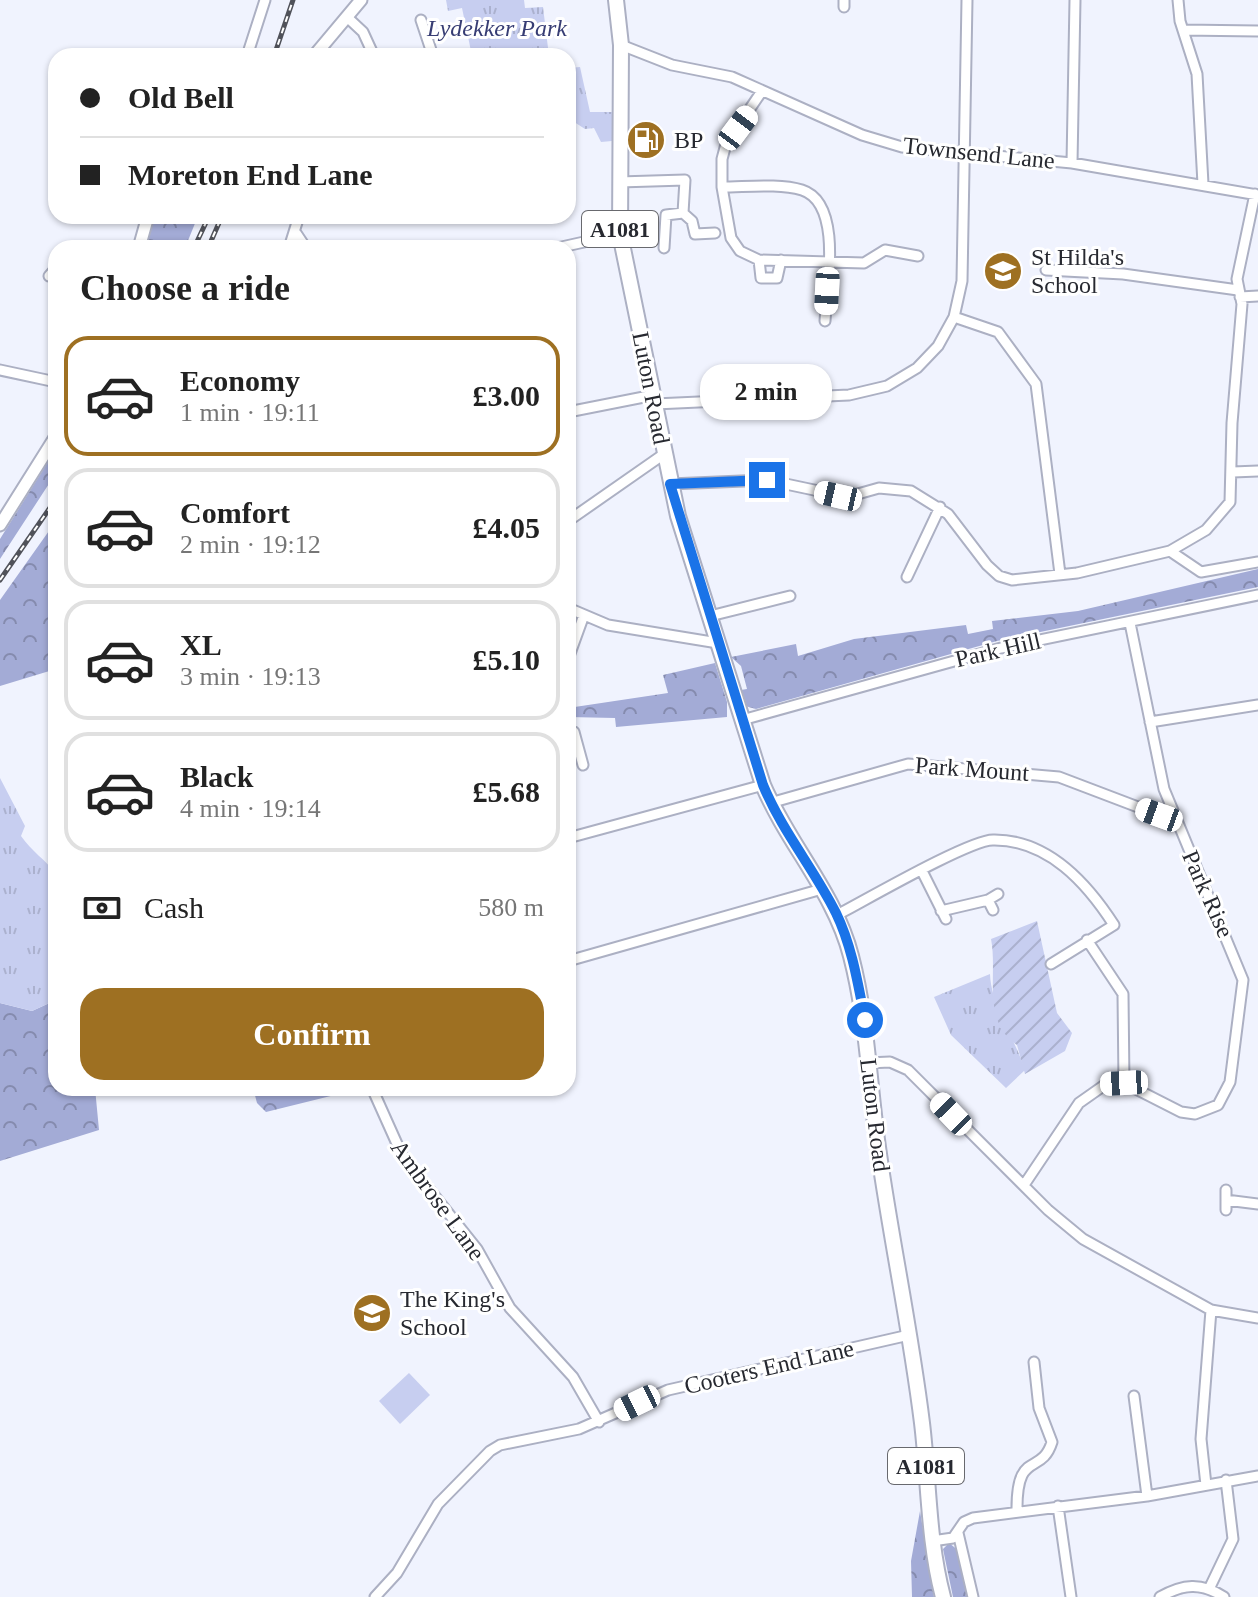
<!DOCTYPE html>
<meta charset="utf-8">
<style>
:root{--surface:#fff;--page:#f6f6f6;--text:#222;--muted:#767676;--line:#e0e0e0;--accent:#9e7022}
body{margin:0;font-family:"Times New Roman",serif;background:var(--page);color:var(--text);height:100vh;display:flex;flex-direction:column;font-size:30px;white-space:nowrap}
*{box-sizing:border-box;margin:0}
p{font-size:26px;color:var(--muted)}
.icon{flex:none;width:44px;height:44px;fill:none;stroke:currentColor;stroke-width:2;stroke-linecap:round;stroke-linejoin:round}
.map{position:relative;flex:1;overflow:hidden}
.side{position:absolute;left:48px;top:240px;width:528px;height:856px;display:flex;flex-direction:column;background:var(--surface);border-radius:24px;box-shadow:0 2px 6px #0004}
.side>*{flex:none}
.banner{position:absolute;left:48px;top:48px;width:528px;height:176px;border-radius:24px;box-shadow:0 2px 6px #0004;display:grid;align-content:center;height:176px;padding:0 32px;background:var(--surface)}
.end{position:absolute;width:36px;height:36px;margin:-18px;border:10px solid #1a73e8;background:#fff;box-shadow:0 0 0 4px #fff}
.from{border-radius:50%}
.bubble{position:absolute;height:56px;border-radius:24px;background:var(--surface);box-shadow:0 2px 6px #0004;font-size:26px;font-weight:700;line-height:56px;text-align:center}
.car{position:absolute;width:24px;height:48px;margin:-24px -12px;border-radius:10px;box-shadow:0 0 6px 2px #0007;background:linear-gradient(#fff 24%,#345 0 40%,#fff 0 76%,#345 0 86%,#fff 0)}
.banner b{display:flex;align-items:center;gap:28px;height:76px;font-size:30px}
.banner b+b{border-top:2px solid var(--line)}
.banner i{width:20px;height:20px;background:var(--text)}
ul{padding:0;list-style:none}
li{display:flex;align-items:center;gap:24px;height:120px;margin:0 16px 12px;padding:0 16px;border:4px solid var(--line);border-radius:24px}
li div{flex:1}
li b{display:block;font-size:30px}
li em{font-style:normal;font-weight:700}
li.on{border-color:var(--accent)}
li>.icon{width:72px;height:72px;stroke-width:1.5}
h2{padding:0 32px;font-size:36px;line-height:96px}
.pay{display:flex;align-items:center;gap:20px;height:88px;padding:0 32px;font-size:30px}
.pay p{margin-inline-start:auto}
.action{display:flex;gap:16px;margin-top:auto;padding:16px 32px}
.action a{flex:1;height:92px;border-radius:24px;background:var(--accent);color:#fff;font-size:32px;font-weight:700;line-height:92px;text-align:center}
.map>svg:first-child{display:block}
.grass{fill:#c7cef0}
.forest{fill:url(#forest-crowns)}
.park{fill:url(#park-tufts)}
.garden{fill:url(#garden-furrows)}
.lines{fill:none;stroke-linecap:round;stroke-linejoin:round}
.minor-casing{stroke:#acb0c3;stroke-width:13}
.tertiary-casing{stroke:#acb0c3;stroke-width:15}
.primary-casing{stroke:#acb0c3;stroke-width:18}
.minor{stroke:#fff;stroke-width:9}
.tertiary{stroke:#fff;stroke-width:11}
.primary{stroke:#fff;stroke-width:14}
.rail-casing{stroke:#50525a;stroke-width:5}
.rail{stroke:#fff;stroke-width:2;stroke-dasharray:6;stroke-linecap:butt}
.route{stroke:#1a73e8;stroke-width:10}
.labels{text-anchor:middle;stroke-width:6;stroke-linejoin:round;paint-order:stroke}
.shield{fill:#fff;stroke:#68696e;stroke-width:2}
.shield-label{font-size:22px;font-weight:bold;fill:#272930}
.park-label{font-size:24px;font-style:italic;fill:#373d74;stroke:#fff}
.poi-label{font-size:24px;fill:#272930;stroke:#fff;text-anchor:start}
.street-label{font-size:24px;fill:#272930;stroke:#fff}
</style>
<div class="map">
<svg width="1258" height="1597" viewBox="0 0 1258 1597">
<defs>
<pattern id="forest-crowns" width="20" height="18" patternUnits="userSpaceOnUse" patternTransform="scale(2)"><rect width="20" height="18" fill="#a3abd6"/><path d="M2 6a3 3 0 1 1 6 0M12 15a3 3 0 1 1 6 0" fill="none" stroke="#858bae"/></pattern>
<pattern id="park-tufts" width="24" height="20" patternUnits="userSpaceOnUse" patternTransform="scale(2)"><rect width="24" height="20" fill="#c7cef0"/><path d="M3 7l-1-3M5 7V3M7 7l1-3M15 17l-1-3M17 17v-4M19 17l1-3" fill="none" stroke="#abb1ce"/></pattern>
<pattern id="garden-furrows" width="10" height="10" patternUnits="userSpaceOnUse" patternTransform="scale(2)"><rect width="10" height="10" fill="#c7cef0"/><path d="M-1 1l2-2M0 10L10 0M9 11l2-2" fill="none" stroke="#abb1ce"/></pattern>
</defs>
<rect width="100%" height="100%" fill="#f0f3fe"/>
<path class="grass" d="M409 1373 430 1395 400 1424 379 1401Z"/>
<path class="forest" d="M154 216H198L185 248H144Z
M56 449V473L0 559V539Z
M56 521V669L0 686V600Z
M1258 569V587L997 641 756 709 745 706 741 690 747 689 741 666 731 657 796 644 798 656 854 639 966 625 968 634 993 629 992 621 1078 611Z
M715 663 727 702V717L616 727 615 718 568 717V708L668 693 663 675Z
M56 1000V1088H95L99 1130 0 1161V1003L32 1011Z
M253 1088H363L266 1112 257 1103Z
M920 1511 934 1597H912L911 1561Z
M949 1543 959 1551 970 1597H953L943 1549Z"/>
<path class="park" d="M446 0H524L525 8 543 7 549 56H472L462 8 448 11Z
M580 67 590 112H612V141L601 142 594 128 585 129 568 118V68Z
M0 778 25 826 21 836C32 852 45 859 56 874V1000L32 1011 0 1003Z
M990 974C991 1006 1015 1038 1025 1070L1006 1088 951 1035 934 997Z"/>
<path class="garden" d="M1037 921 1057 1013 1072 1033 1065 1051 1025 1074 1017 1045C981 1021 998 974 991 939Z"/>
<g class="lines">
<defs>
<path id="minor" d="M1178 0 1180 21 1197 74 1203 184
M844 7V0
M348 18 363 32 374 56
M421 20 433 56
M1183 30 1258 31
M621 45 672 65 732 77 862 135 902 147 1072 163 1258 195
M247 56 265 0
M762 91 726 144 722 159V187L731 238 740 251 759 260 864 263 885 250 918 256
M1072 163 1075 0
M619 182 685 180 683 213 692 221 695 234 715 233
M722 187C746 187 779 183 802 190 843 203 827 288 825 321
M296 233 306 248
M289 248 299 216
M557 248 620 234
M664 248 666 215 683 213
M759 260 761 278H777L781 260
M1046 270 1123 274 1238 290
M49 276 56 268
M1240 297 1258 296
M954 317 998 332 1036 384 1060 574
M0 370 56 382
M655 404 849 395 887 386 917 368 938 346 954 317 962 281 967 0
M568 412 654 395
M1233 472 1258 471
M670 484 767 480 847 497 879 488 911 491 948 514 987 565 999 576 1012 580 1077 573 1170 551 1206 530 1230 502 1232 423 1242 304 1237 279 1255 194
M568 521 664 454
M1170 551 1201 572 1258 562
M907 577 940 507
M568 608 608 625 718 643
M710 616 790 596
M568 659 584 615
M742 720 1001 648 1258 595
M1150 722 1258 705
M574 732 583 765
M770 803 908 764 1059 777 1159 815 1173 814
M568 838 763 785
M922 871 946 919
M988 900 998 894
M941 911 988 900 993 910
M837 915C864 901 969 840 993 840 1048 839 1087 883 1114 925L1051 964
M1087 940 1123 994 1124 1083
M568 961 822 889
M868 1063 890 1062 908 1070 1048 1210 1083 1239 1211 1310 1258 1318
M372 1088 402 1155 477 1249 510 1308 573 1377 599 1422
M1024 1185 1079 1103 1106 1084 1124 1083 1181 1112 1195 1114 1218 1105 1230 1082 1243 980 1164 789 1130 623
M1226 1200 1258 1204
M1226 1210V1190
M1134 1396 1147 1496
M1206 1485 1201 1439 1211 1310
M1058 1506 1071 1597
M1017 1512C1016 1448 1041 1477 1052 1442L1039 1408 1034 1362
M958 1533 973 1597
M932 1541 953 1538 964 1522 973 1518 1147 1496 1258 1476
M1210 1587 1233 1539 1226 1480
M375 1597 397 1573 438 1504 490 1451 500 1445 579 1429 668 1390 909 1335
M1160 1597C1183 1584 1201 1582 1224 1597"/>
<path id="tertiary" d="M314 56 361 0
M139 248 148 216
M0 525 56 436"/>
<path id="primary" d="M616 0 621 45 620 234 678 516 763 785C788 844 835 893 851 956 868 1021 869 1088 879 1154 892 1244 911 1333 922 1423 929 1481 928 1541 943 1597"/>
</defs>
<use href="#minor" class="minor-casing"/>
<use href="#tertiary" class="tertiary-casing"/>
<use href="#primary" class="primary-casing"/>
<use href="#minor" class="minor"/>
<use href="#tertiary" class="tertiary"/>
<use href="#primary" class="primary"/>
<defs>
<path id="rail" d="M274 56 293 0
M194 248 209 216
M208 248 222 216
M0 580 56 499"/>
</defs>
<use href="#rail" class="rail-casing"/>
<use href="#rail" class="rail"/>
</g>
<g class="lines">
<path class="route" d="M767 480 670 484 763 785C782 831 814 869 836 913 852 946 858 984 865 1020"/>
</g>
<defs>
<symbol id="fuel-disc" viewBox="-11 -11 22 22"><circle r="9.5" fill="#9e7022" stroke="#fff"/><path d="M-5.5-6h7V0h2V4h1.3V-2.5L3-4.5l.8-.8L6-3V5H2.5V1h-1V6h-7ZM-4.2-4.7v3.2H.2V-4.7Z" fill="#fff"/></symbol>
<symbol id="school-disc" viewBox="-11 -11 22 22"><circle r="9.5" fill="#9e7022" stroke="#fff"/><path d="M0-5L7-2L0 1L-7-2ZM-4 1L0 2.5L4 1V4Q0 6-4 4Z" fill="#fff"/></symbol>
</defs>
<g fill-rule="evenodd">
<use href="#fuel-disc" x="624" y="118" width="44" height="44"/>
<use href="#school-disc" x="981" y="249" width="44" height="44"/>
<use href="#school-disc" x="350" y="1291" width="44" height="44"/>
</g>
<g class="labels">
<g class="shield">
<rect x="582" y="211" width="76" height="36" rx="6"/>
<rect x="888" y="1448" width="76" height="36" rx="6"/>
</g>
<g class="shield-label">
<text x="620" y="237">A1081</text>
<text x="926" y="1474">A1081</text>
</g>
<g class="park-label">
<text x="497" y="36">Lydekker Park</text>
</g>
<g class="poi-label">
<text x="674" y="148">BP</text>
<text x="1031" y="265">St Hilda's<tspan x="1031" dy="28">School</tspan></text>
<text x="400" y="1307">The King's<tspan x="400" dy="28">School</tspan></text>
</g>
<g class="street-label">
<text transform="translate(979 153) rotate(6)" y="8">Townsend Lane</text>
<text transform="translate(651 388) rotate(79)" y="8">Luton Road</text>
<text transform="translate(998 650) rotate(-13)" y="8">Park Hill</text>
<text transform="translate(972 769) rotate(4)" y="8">Park Mount</text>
<text transform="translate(1208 894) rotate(66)" y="8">Park Rise</text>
<text transform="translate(875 1115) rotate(83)" y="8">Luton Road</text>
<text transform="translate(438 1200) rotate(54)" y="8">Ambrose Lane</text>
<text transform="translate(769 1367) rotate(-13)" y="8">Cooters End Lane</text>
</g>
</g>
</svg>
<i class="end from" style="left:865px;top:1020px"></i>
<i class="end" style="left:767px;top:480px"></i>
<div class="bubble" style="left:700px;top:364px;width:132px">2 min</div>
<i class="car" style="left:738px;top:128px;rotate:37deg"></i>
<i class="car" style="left:827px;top:291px;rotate:183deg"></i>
<i class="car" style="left:838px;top:496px;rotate:283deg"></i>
<i class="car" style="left:1159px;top:815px;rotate:290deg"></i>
<i class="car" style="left:1124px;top:1083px;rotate:267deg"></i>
<i class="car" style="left:951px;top:1114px;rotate:316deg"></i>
<i class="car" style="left:637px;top:1403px;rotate:244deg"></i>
<div class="banner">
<b><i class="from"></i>Old Bell</b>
<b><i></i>Moreton End Lane</b>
</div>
<section class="side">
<h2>Choose a ride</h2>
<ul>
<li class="on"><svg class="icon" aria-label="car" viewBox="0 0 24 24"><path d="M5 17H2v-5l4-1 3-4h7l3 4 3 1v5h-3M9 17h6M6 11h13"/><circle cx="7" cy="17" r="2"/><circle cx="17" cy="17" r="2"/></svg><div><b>Economy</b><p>1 min · 19:11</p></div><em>£3.00</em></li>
<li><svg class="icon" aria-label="car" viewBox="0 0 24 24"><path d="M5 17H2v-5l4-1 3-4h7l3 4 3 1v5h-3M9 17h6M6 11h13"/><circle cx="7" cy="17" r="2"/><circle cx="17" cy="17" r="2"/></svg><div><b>Comfort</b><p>2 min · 19:12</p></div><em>£4.05</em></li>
<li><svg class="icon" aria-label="car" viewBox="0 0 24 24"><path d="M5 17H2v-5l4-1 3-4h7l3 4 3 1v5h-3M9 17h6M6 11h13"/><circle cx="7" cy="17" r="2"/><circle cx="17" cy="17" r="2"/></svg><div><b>XL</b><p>3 min · 19:13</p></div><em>£5.10</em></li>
<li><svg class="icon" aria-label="car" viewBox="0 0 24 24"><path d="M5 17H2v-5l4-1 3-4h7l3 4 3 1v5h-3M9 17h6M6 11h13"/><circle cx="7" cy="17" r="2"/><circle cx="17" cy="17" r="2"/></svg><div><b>Black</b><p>4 min · 19:14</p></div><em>£5.68</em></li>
</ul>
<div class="pay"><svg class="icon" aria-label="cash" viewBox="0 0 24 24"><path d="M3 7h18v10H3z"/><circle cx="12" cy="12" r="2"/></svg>Cash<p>580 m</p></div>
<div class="action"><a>Confirm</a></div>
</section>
</div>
